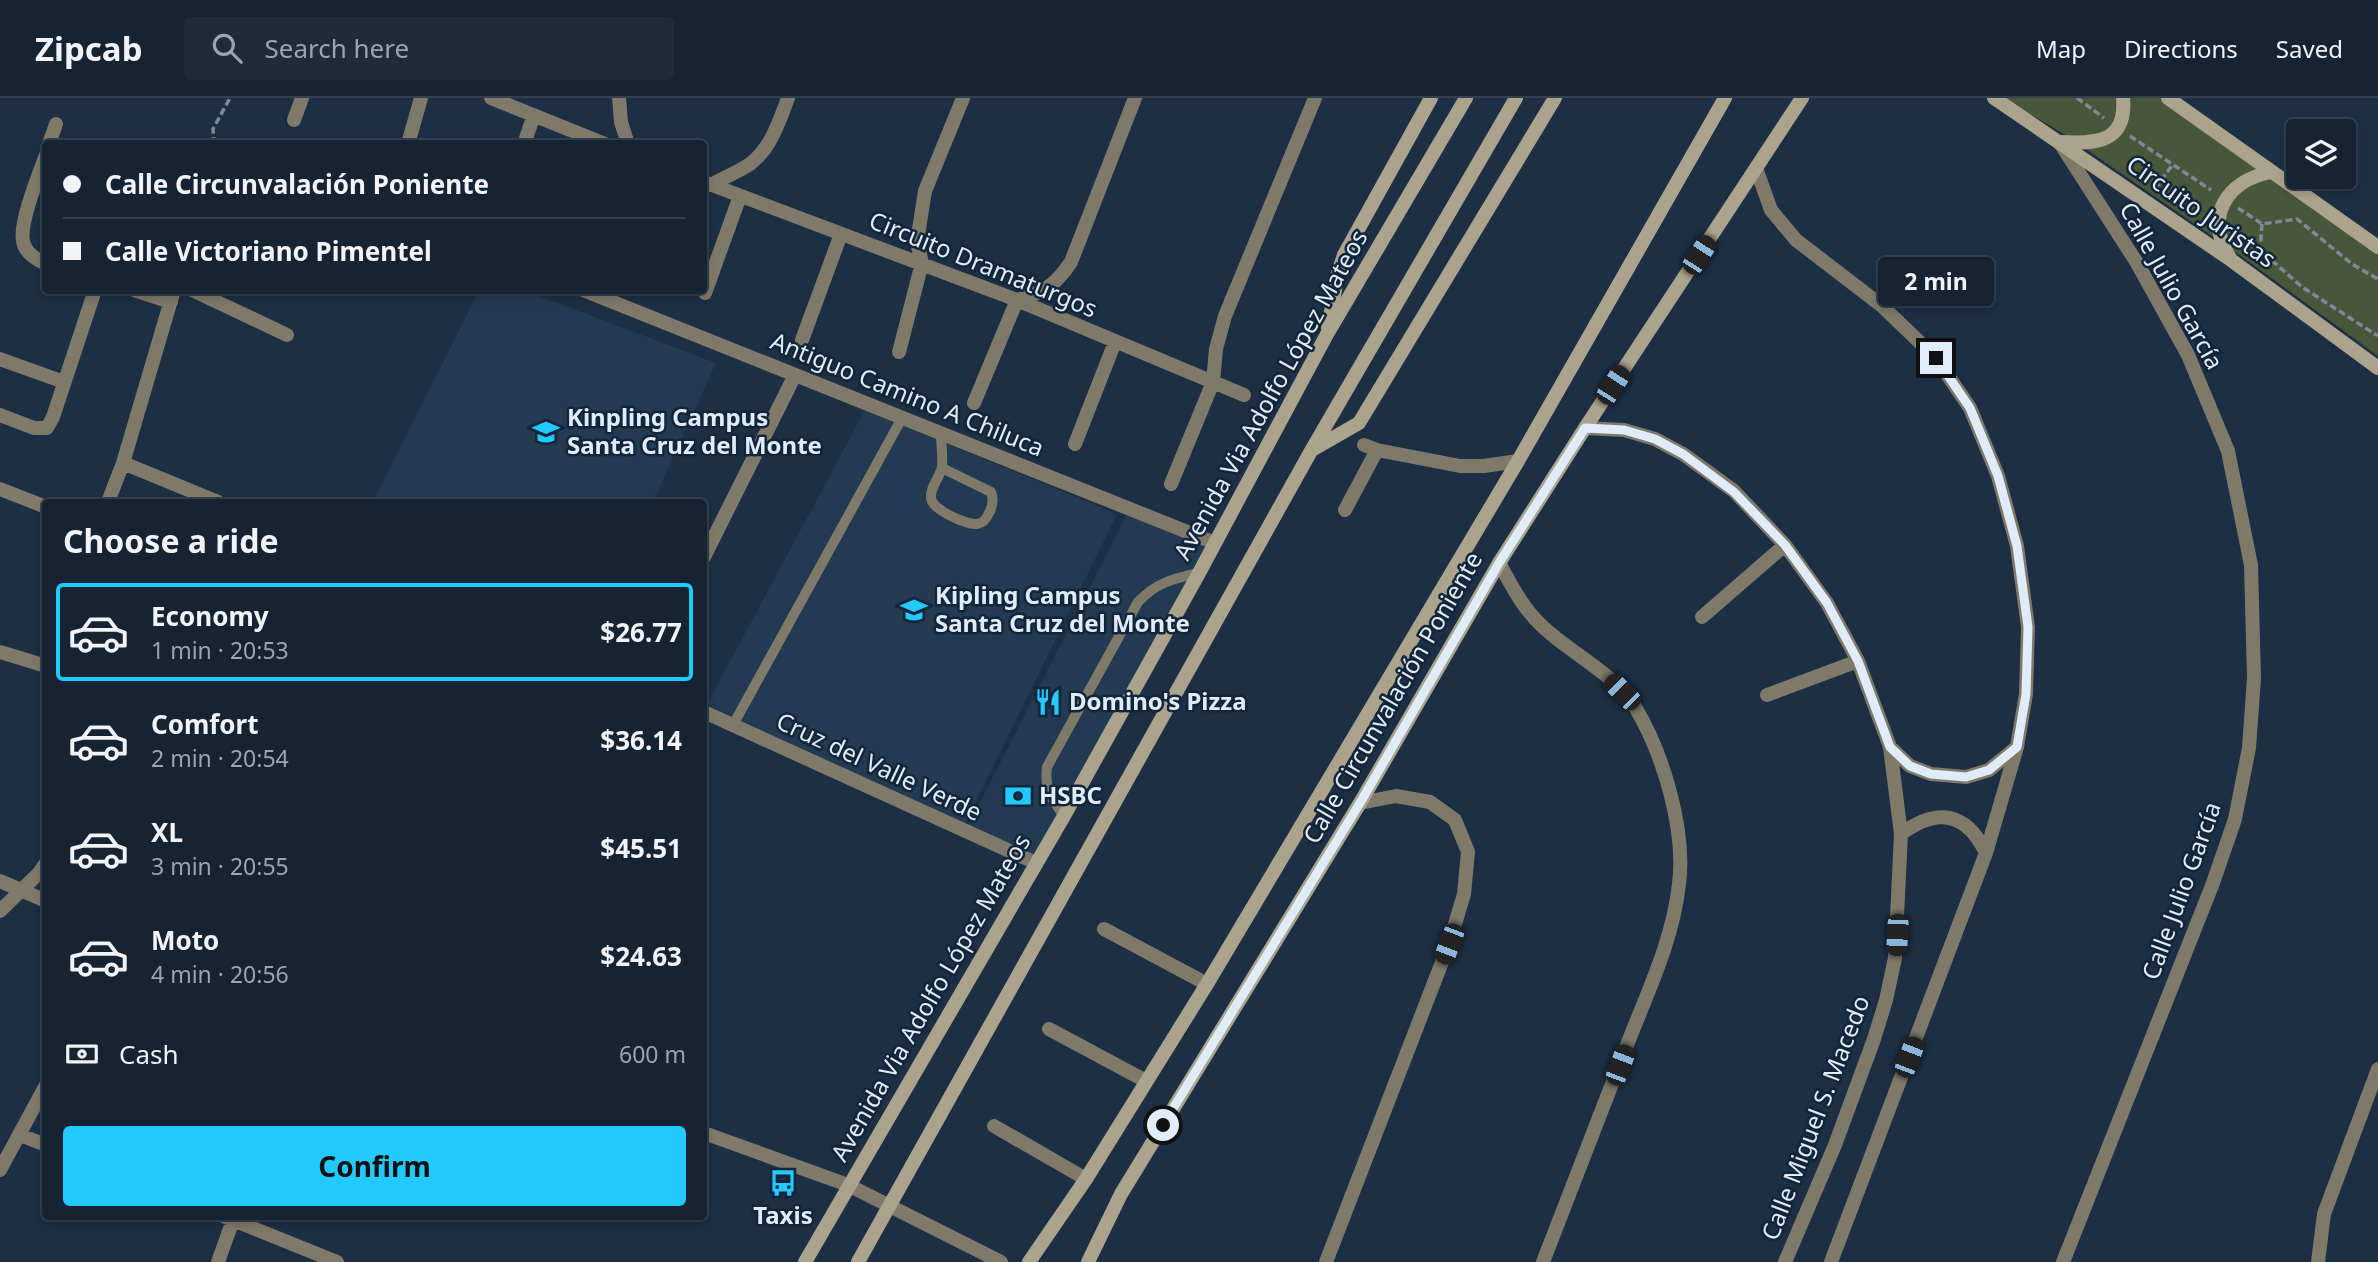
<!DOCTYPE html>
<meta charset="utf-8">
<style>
:root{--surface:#152333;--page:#1e2b3b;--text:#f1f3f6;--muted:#9da4ac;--line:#34404e;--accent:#22c9fd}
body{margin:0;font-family:"Noto Sans",sans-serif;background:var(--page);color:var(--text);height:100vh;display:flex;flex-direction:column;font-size:26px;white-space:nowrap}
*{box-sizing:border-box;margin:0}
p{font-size:23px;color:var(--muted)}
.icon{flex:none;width:38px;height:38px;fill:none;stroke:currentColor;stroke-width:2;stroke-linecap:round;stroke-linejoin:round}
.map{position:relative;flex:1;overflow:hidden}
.side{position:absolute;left:42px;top:401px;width:665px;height:721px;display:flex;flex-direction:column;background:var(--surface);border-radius:7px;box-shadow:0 4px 10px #0003,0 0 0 2px var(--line)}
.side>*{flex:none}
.banner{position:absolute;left:42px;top:42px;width:665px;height:154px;border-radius:7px;box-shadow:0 4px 10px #0003,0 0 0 2px var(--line);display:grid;align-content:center;height:154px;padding:0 21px;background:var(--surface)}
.controls{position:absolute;left:2286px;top:21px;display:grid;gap:14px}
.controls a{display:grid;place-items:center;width:70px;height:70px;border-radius:7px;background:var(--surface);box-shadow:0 4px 10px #0003,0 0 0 2px var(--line);font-size:35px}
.end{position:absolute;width:32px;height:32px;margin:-16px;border:9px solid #e0ecfa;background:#111;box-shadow:0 0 0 4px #111}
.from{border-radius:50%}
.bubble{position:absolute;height:49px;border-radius:7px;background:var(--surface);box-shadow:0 4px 10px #0003,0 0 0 2px var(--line);font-size:23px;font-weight:700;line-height:49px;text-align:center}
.car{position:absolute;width:21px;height:42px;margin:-21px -10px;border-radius:9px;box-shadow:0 0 5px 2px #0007;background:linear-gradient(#222 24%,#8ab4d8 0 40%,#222 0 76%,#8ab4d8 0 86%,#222 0)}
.banner b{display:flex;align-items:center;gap:24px;height:66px;font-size:26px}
.banner b+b{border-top:2px solid var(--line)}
.banner i{width:18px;height:18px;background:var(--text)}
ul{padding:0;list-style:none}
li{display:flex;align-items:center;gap:21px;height:98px;margin:0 14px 10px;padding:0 7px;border:4px solid transparent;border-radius:7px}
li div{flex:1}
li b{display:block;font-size:26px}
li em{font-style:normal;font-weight:700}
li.selected{border-color:var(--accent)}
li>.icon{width:63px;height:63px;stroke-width:1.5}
h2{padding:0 21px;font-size:32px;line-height:84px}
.pay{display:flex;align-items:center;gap:18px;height:77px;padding:0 21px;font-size:26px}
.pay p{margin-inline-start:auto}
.action{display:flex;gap:14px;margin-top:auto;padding:14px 21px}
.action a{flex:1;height:80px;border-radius:7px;background:var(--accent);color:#111;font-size:28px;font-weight:700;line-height:80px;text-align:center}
header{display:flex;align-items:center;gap:42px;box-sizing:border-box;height:98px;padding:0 35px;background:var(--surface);border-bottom:2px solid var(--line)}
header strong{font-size:33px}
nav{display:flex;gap:38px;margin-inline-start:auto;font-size:24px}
.search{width:490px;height:63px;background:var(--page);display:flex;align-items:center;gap:18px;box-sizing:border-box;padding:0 24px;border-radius:7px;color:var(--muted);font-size:26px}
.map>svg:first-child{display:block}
.built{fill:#223a52}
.green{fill:#48563a}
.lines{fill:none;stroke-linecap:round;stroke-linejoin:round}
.path{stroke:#7a8a9b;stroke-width:3.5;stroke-dasharray:7 3.5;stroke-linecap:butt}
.service{stroke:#7f796a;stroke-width:10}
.minor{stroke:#7f796a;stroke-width:14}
.tertiary{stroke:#7f796a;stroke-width:14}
.secondary{stroke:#aca38c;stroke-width:14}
.route{stroke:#e0ecfa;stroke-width:9}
.labels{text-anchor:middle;stroke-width:5;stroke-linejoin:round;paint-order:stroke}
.street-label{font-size:24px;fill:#e0ecfa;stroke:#132539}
.poi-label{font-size:24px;font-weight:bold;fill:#e0ecfa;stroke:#132539;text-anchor:start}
</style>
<header>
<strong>Zipcab</strong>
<div class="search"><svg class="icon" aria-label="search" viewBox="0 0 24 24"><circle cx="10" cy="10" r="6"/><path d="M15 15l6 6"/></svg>Search here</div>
<nav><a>Map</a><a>Directions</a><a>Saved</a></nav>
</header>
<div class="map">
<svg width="2378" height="1164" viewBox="0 0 2378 1164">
<rect width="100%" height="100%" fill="#1c2f44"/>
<path class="built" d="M479 193H526L716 265 653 404H373Z
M865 312 1117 416 965 726 706 608Z
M1127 416 1207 445 1037 761 968 728Z"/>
<path class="green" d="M2003 0H2163L2378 144V258L2244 160 2064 36Z"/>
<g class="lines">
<path class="path" d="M2077 0 2104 20
M2130 38 2211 92
M214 46 213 31 230 0
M2155 91 2173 66
M2238 110 2262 126 2297 121 2352 166 2378 181
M2262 126 2260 152 2302 189 2378 238"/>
<path class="service" d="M941 335C941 346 943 358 942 369 940 379 930 389 931 400 932 412 967 427 977 426 984 425 987 420 989 415 993 408 994 402 991 394L942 370
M733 627 902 320
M1064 718C1051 701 1044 690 1047 669L1138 504C1157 484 1173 481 1199 475"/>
<path class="minor" d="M491 0 605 46
M619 0 621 24 628 46
M294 22 302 0
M2060 45 2137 165 2188 257 2228 353 2251 467 2254 580 2249 650 2235 721 2213 785 2063 1164
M49 46 56 26
M408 46 421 0
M524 46 534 17
M46 57C39 76 19 125 23 143 25 155 36 161 46 166
M1756 70 1771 112 1796 142 1882 208 1936 260 1970 310 1998 378 2017 448 2028 529 2026 596 2017 649 1986 755 1831 1164
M704 84 1017 202 1244 297
M711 87C723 80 738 74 750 66 771 50 779 24 788 0
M134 192 171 204
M192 192 287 237
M583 192 1215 445
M705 195 740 98
M802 242 841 136
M899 254 922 165 917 144 925 93 963 0
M0 261 64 284
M974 305 1017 202C1044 194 1055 188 1071 164L1135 0
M0 317 34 330H47L53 319 95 192
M1585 330 1624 332 1655 341 1683 356 1734 393 1785 447 1827 505 1858 563 1890 649 1901 736 1895 860 1886 902 1874 941 1835 1047 1785 1164
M1075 346 1115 244
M1364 347 1377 352 1460 368H1484L1518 363
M123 365 218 404
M1171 386 1213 284 1216 251 1225 218 1315 0
M0 391 46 409
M108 404 123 365 174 192
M1345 412 1377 352
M704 459 795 277
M1499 465C1511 486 1522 509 1540 526 1569 555 1613 574 1635 609 1663 655 1686 732 1679 786 1673 841 1649 891 1629 942 1601 1016 1572 1090 1543 1164
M1702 519 1785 447
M0 554 46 568
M1767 597 1858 563
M704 614 1036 765
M1890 649 1910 668 1931 676 1966 679 1989 672 2017 649
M1901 736C1936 710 1966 713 1986 755
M0 813 39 775 46 765
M1104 831 1207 886
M1049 931 1146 983
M994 1028 1086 1081
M20 1037 46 1047
M0 1072 46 987
M223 1118 337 1164
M218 1164 233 1122
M1326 1164 1449 846 1464 796 1468 754 1455 722 1430 704 1396 698 1360 705
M2318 1164 2324 1116 2378 971"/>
<path class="tertiary" d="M0 783 46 803
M704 1035 848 1087 1001 1164"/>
<path class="secondary" d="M1994 0 2231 162 2378 270
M2168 0 2378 149
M2061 44C2095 46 2127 45 2123 0
M2230 160C2204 119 2226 83 2271 74
M1328 230 1338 175 1344 157 1431 0
M1312 352 1359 325 1555 0
M805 1164 1064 718 1199 475 1326 238 1466 0
M858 1164 1311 353 1516 0
M1029 1164 1086 1081 1207 886 1518 363 1725 0
M1088 1164 1121 1096 1360 705 1499 465 1585 330 1802 0"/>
</g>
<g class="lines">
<path class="route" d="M1163 1027 1360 705 1499 465 1585 330 1624 332 1655 341 1683 356 1734 394 1785 447 1827 505 1858 563 1890 649 1910 668 1931 676 1966 679 1989 672 2017 649 2026 596 2028 529 2017 448 1998 378 1970 310 1936 260"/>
</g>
<defs>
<symbol id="school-bare" viewBox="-9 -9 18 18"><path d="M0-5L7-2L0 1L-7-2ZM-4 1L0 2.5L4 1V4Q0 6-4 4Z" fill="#22c9fd" stroke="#132539" stroke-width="2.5" paint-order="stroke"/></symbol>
<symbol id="restaurant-bare" viewBox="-9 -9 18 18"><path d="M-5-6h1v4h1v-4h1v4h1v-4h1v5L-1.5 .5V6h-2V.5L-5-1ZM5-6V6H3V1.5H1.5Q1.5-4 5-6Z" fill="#22c9fd" stroke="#132539" stroke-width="2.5" paint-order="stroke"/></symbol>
<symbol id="bank-bare" viewBox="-9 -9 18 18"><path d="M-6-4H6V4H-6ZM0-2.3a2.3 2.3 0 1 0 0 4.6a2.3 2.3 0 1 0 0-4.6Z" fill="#22c9fd" stroke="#132539" stroke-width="2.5" paint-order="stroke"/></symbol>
<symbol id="bus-bare" viewBox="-9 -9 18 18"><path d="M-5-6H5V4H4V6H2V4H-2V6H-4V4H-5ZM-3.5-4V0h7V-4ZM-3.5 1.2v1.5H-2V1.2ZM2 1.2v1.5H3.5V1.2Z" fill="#22c9fd" stroke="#132539" stroke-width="2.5" paint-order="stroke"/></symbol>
</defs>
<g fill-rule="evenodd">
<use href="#school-bare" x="527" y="315" width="38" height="38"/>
<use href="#school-bare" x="895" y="493" width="38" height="38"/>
<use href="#restaurant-bare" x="1029" y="585" width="38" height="38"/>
<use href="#bank-bare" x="999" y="679" width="38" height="38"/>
<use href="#bus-bare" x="764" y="1066" width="38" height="38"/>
</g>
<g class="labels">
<g class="street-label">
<text transform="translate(2201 114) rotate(35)" y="8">Circuito Juristas</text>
<text transform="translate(983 167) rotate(22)" y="8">Circuito Dramaturgos</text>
<text transform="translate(2171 188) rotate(61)" y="8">Calle Julio García</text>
<text transform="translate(907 297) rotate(22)" y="8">Antiguo Camino A Chiluca</text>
<text transform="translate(1271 297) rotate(-61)" y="8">Avenida Via Adolfo López Mateos</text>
<text transform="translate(1393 600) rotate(-60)" y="8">Calle Circunvalación Poniente</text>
<text transform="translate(879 669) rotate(25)" y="8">Cruz del Valle Verde</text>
<text transform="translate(2182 793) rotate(-70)" y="8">Calle Julio García</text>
<text transform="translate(931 900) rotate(-60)" y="8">Avenida Via Adolfo López Mateos</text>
<text transform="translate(1816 1020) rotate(-69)" y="8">Calle Miguel S. Macedo</text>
</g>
<g class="poi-label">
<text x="567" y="328">Kinpling Campus<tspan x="567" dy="28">Santa Cruz del Monte</tspan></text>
<text x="935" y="506">Kipling Campus<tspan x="935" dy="28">Santa Cruz del Monte</tspan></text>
<text x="1069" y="612">Domino's Pizza</text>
<text x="1039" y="706">HSBC</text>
<text x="783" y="1126" text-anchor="middle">Taxis</text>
</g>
</g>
</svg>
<div class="controls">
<a><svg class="icon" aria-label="layers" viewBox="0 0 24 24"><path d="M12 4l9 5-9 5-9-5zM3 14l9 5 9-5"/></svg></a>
</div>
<i class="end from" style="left:1163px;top:1027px"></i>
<i class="end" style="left:1936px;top:260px"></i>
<div class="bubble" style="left:1878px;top:159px;width:116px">2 min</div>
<i class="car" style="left:1699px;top:157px;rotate:33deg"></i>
<i class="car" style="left:1613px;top:287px;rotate:33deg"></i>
<i class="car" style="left:1622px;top:594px;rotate:315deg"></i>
<i class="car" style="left:1897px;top:837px;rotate:183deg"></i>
<i class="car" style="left:1449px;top:846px;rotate:201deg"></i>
<i class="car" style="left:1909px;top:959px;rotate:21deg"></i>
<i class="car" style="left:1620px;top:967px;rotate:21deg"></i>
<div class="banner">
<b><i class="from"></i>Calle Circunvalación Poniente</b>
<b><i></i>Calle Victoriano Pimentel</b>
</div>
<section class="side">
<h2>Choose a ride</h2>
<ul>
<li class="selected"><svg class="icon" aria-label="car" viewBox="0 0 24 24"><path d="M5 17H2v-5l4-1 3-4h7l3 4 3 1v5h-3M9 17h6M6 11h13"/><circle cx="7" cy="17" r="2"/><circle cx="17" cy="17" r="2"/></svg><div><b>Economy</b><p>1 min · 20:53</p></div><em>$26.77</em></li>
<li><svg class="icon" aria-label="car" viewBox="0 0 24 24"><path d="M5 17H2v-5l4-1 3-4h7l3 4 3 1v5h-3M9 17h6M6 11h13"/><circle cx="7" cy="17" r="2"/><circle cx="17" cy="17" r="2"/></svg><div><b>Comfort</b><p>2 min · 20:54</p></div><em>$36.14</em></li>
<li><svg class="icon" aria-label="car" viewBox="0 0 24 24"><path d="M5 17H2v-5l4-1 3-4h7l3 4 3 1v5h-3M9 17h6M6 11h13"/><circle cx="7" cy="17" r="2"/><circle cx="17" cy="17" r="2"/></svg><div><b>XL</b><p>3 min · 20:55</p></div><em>$45.51</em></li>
<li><svg class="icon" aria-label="car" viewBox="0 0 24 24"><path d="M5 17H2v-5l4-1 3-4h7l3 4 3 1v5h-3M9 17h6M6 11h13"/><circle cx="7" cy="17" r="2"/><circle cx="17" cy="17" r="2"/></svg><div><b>Moto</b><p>4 min · 20:56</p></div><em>$24.63</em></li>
</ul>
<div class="pay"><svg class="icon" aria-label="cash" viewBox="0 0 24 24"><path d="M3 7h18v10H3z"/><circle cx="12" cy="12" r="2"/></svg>Cash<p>600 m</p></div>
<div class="action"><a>Confirm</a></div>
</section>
</div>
